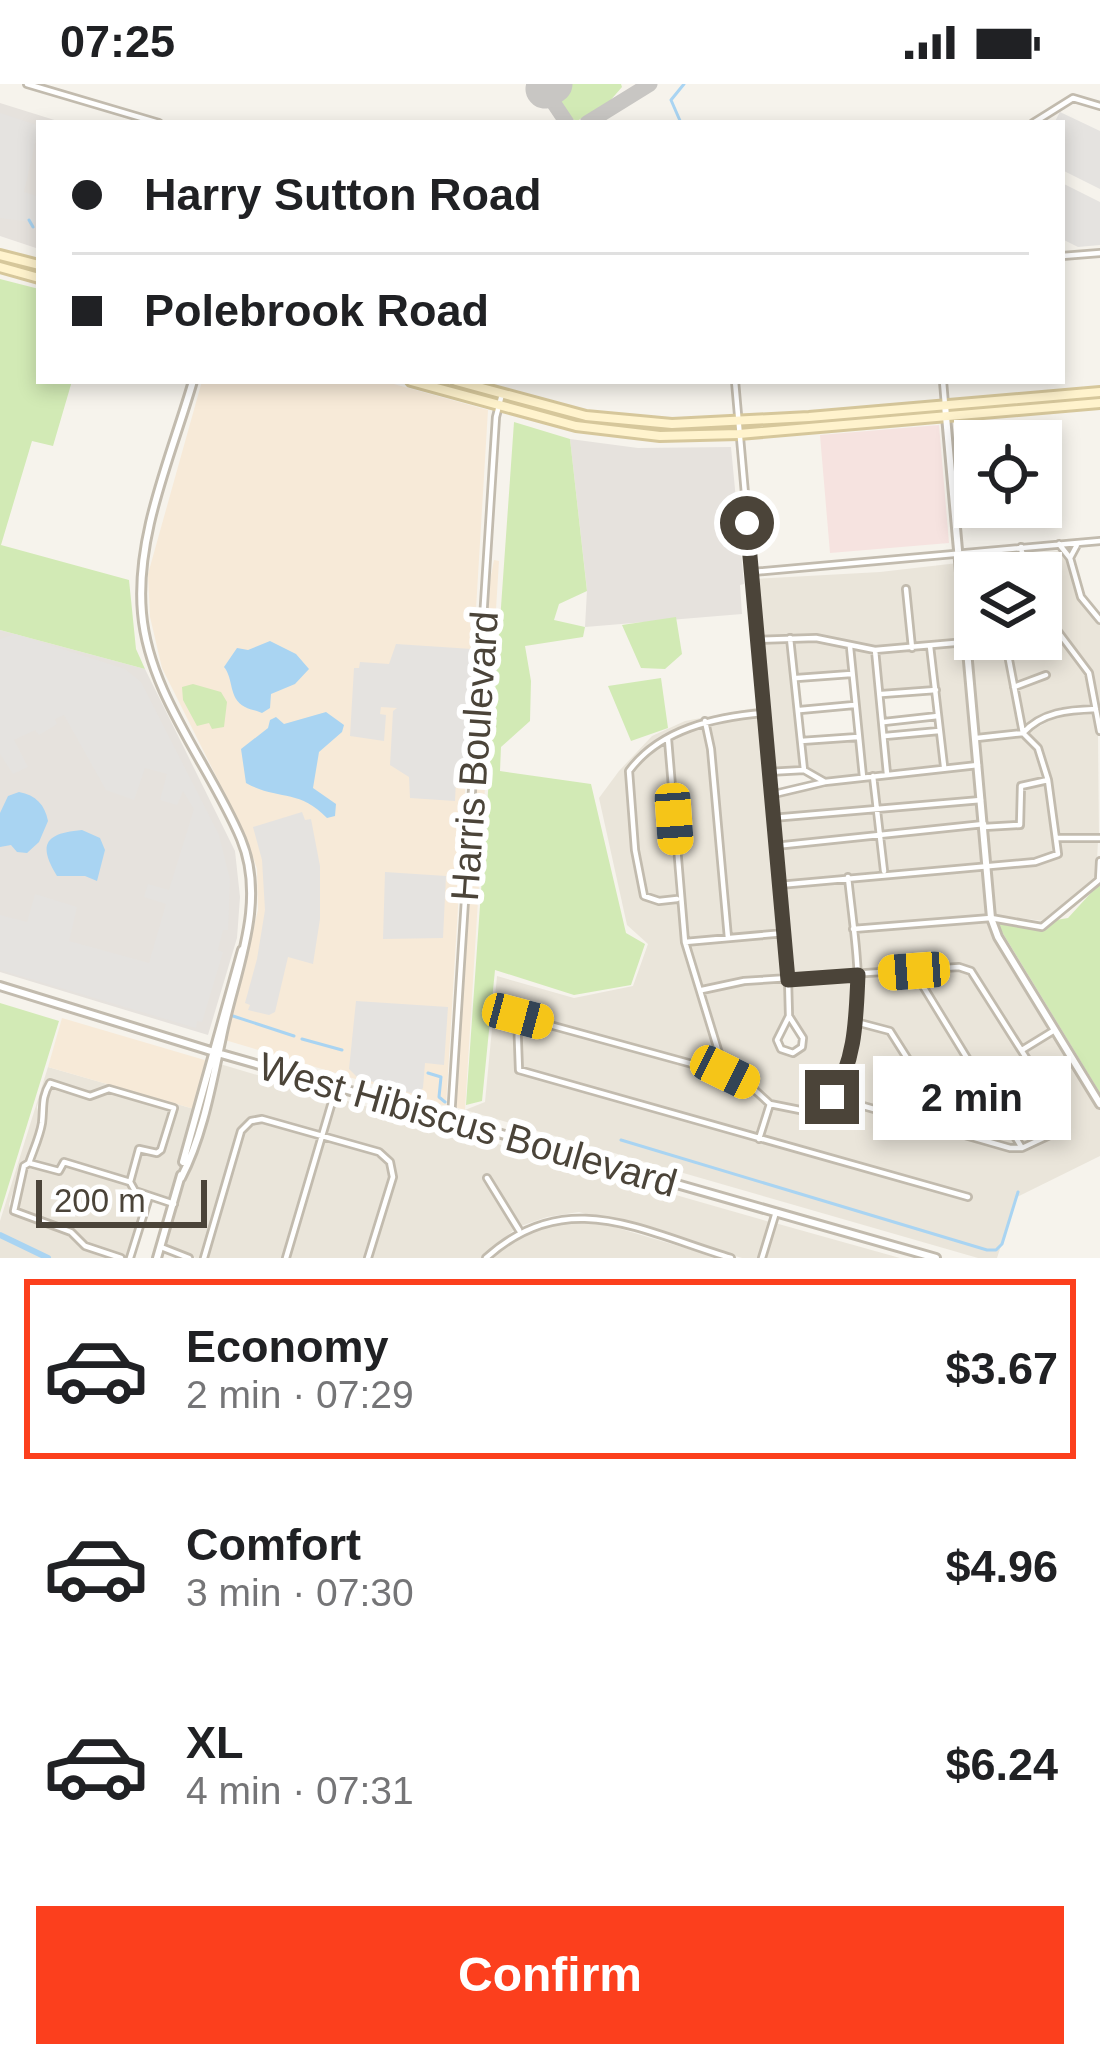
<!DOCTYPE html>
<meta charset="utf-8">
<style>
:root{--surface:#fff;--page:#f2f2f2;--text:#202124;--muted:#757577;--line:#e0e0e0;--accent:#fc3f1d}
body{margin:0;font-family:Helvetica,sans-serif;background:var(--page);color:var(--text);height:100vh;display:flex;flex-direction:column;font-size:45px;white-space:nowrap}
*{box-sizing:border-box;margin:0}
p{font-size:39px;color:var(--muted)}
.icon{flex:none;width:66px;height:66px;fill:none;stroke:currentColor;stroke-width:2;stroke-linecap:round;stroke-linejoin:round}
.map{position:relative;height:1174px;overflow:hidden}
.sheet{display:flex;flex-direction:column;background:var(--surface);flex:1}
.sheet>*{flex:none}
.hud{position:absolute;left:36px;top:36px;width:1029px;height:264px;border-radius:0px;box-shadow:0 6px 18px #0003;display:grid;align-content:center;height:264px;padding:0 36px;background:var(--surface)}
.tools{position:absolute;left:954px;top:336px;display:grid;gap:24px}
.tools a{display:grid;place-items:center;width:108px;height:108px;border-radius:0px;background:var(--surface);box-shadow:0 6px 18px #0003;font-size:60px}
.scale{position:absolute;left:36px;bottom:30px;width:171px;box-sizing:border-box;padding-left:12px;border:6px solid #4b4439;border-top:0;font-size:33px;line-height:42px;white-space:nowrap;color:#4b4439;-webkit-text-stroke:9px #fff;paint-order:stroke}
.end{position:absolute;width:54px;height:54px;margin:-27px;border:15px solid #4b4439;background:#fff;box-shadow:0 0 0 6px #fff}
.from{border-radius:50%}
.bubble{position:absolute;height:84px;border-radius:0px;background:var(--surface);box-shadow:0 6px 18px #0003;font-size:39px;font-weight:700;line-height:84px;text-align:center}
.car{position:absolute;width:36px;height:72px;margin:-36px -18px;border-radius:15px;box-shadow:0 0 9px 3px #0007;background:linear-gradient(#f5c518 24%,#345 0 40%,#f5c518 0 76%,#345 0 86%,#f5c518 0)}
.hud b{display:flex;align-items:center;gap:42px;height:114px;font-size:45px}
.hud b+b{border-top:3px solid var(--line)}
.hud i{width:30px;height:30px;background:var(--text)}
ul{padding:21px 0 0;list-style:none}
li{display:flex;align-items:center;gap:36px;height:180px;margin:0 24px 18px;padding:0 12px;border:6px solid transparent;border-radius:0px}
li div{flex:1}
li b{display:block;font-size:45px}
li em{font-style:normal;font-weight:700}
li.on{border-color:var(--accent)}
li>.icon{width:108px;height:108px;stroke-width:1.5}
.action{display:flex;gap:24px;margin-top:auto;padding:24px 36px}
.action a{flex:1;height:138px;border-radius:0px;background:var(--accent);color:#fff;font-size:48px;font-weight:700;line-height:138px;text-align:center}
.status{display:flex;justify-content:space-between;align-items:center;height:84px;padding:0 60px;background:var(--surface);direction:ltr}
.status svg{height:33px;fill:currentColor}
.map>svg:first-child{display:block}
.residential{fill:#eae5da}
.commercial{fill:#f7ead8}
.industrial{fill:#e6e2dd}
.medical{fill:#f6e3e0}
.green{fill:#d2eab5}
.parking{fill:#e5e3e0}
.water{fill:#a9d4f2}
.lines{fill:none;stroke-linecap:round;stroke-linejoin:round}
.stream{stroke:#a9d4f2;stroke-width:3}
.canal{stroke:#a9d4f2;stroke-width:6}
.taxiway{stroke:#c8c6c3;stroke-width:15}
.runway{stroke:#c8c6c3;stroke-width:39}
.minor-casing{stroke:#c2bbae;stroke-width:10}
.tertiary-casing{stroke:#c2bbae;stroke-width:12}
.secondary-casing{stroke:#d6c79b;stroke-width:14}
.minor{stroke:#fff;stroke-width:4.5}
.tertiary{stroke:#fff;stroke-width:6}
.secondary{stroke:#fff3cd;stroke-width:8}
.route{stroke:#4b4439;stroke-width:15}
.labels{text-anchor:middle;stroke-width:12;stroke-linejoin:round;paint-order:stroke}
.street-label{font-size:39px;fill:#4b4439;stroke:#fff}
</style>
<div class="status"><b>07:25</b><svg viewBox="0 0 49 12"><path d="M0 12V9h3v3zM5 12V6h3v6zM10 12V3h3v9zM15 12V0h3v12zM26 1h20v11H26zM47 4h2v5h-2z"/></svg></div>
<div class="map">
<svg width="1100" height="1174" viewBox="0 0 1100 1174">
<rect width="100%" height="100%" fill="#f6f3ec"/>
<path class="residential" d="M1061 467 1068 476 1078 515 1100 541V630L1092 588 1041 519V489H1029L1025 471Z
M958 479 964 555 915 560 908 501 903 503 909 561 875 562 816 551 759 552 754 495 880 488Z
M966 504 975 508V555H1002L1019 646 978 650Z
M1041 531 1086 591 1092 622 1061 623 1025 643 1017 605 1049 592 1047 587 1016 599 1008 555H1041Z
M787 557 800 683 770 685 763 559Z
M793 557H816L847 565 848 587 798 590Z
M964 562 975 678 946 680 934 565Z
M853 566 872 569 884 687 865 689Z
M928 566 933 603 883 607 878 569Z
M760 623V626L707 633 665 652 640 668 626 688 632 766 641 813 658 821 677 818 682 861 720 984 516 928V988L969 1117 971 1110 763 1052 772 1024 800 1029 833 1017 1021 1068 1059 1052 1069 1044 1065 1030 1025 968 1052 951 1100 1026V1072L1017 1113 997 1174H978L465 1026 485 1018 497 892 574 914 633 902 648 860 627 841 599 714 619 687 652 652 685 637Z
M1093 628 1098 651 1099 751H1059L1050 693 1040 663 1027 649 1062 630Z
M761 632 781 846 730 851 714 664 709 640Z
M703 642 708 666 724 851 687 854 671 657Z
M937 651 940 681 890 686 886 656Z
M1022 653 1035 666 1044 694 1018 702 1017 738 987 739 979 657Z
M856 656 859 690 826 694 806 684 804 660Z
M665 660 676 812 660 814 646 809 638 765 632 688 643 673Z
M975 684 978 713 877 721 876 695Z
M870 695 871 722 774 730 772 713Z
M1045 700 1055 767 1035 774 991 779 987 746 1020 744 1024 705Z
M979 719 980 737 881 746 878 728Z
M872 728 875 747 778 758 775 737Z
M981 743 985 779 886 787 882 752Z
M876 753 880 787 782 798 779 765Z
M1060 757H1098L1096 795 1044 837 994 831 991 785 1035 781 1059 773Z
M985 786 988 831 856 842 851 796Z
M846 797 854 888 790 892 783 804Z
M989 837 995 855 1048 946 1022 963 973 885 960 880 860 887 856 849Z
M782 852 784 892 744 894 704 903 689 861Z
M959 887 969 890 1060 1033 1061 1042 1057 1046 1023 1060 919 890Z
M912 890 1016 1061 956 1045 892 945 859 936 860 894Z
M854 894 853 938 842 992 830 1010 800 1023 772 1017 749 997 727 986 706 909 744 901 785 899 786 931 774 957 780 968 793 972 803 966 806 954 792 931 791 899Z
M521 936 722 991 745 1002 767 1021 757 1051 522 984Z
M858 942 888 949 947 1043 837 1011 847 994Z
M220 980 331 1013 322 1048 263 1032 249 1035 238 1047 201 1174H196L166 1161Z
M48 983 194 1025 172 1116 137 1105 133 1098 141 1068 156 1072 163 1067 174 1020 110 1002 90 1008 51 996 43 1002 37 1023 40 1035 27 1077 22 1081 9 1120 11 1128 69 1151 84 1165 110 1174H0V1137Z
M51 1003 89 1015 109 1009 170 1026 158 1064H137L128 1094 66 1075 58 1083 33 1077 46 1036 43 1023Z
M337 1014 770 1138 759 1174H742L579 1128 547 1133 521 1142 487 1089 483 1094 515 1145 481 1174H371L395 1094 393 1077 381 1066 327 1049Z
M262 1038 320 1054 283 1174H207L244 1049 252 1040Z
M325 1056 377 1072 387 1080 390 1093 365 1174H289Z
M66 1082 128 1101 133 1111 146 1115 127 1173 87 1159 72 1145 16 1124 27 1084 58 1090Z
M578 1135 604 1140 719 1174H490L521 1149Z
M775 1139 900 1174H765Z"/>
<path class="commercial" d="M202 297H383L488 326 446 1022 225 956 258 826 257 785 245 750 162 584 150 533 148 490Z
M494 476 499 477 465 1026 455 1023 485 522Z
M62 934 208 977 194 1025 48 983Z"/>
<path class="industrial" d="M0 19 64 39H39V165L0 152Z
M570 355 638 364 731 363 744 500 740 501 742 530 585 543 587 506Z
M0 546 145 585 235 767 240 813 237 854 208 951 0 888Z"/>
<path class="medical" d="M939 341 949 459 830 469 820 351Z"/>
<path class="green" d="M571 0H621L622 3 609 18 577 37 568 33 560 19 562 7Z
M0 195 39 205V297H72L53 362 32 357 1 461 129 496 136 565 145 585 0 546Z
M514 338 570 355 587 507 559 520 554 536 585 543 583 553 525 562 531 597 530 637 501 663 500 687 591 700 626 849 645 860 631 901 574 911 495 886 482 1017 466 1021Z
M676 533 682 570 665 585 641 584 622 541Z
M661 594 668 644 631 657 608 602Z
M193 600 221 608 227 618 224 643 212 645 209 639 197 642 183 616 182 603Z
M1100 799V1009L996 838 1043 846 1056 836 1068 834Z
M0 919 59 937 0 1129Z"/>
<path class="parking" d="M1060 28 1100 47V105L1062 86V39H1054Z
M0 29 39 42 24 108 39 113V139L0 134Z
M1062 99 1100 118V161L1078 163 1062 155Z
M15 550 125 585 141 598 219 751 230 795 228 846H223L218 866 223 868 202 938 197 937 196 944 0 886V831L27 838 35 810 77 823 69 857 149 879 166 820 144 813 148 800 169 806 194 725 183 707 177 721 160 716 167 690 145 684 134 716 106 706 64 631 55 635 57 640 39 651 35 646 14 656 28 683 13 690 0 670V555Z
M396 560 472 565 464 696H456L455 717 410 714 409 693 390 681 393 627 397 624 381 623 380 630 386 631 384 657 350 652 354 584H359L360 578 389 580Z
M302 728 305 736 311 735 320 782V835L313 880 288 873 275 928 269 931 248 926 250 921 245 919 257 875 265 826 262 776 253 743Z
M385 788 446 792 443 854 383 855Z
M356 917 448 923 444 981 425 979 423 1004 417 1011 357 993 349 985Z"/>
<path class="water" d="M270 557 296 570 309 585 295 600 271 610 270 624 262 629C257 626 250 626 245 623 228 614 234 595 224 583L237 564 248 566Z
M326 628 344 641 342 648 319 668 313 704 336 720 335 732 327 734C298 704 278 717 246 699L241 665 268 644 270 636 276 633 284 640Z
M19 708C36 711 45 721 48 737L39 758 27 769 17 768 11 761 0 763V729L8 712Z
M82 746 100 754 105 766 97 797 85 792H57C37 760 46 749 82 746Z"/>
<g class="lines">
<path class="stream" d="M681 39 671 16 684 0
M29 136 33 143
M233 932 294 952
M302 955 342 966
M428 989 441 993 439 1013 445 1018
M621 1056 987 1166H996L1002 1160 1018 1108"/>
<path class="canal" d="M0 1151 48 1174"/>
<path class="taxiway" d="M541 0 567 39
M587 39 650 0"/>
<path class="runway" d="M545 5 553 0"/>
<defs>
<path id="minor" d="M27 0 159 39
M1033 39 1073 14 1100 22
M1062 172 1100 169
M735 297 788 895 789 932 777 956 781 965 793 969 802 963 803 954 789 932
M943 297 945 321
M1059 460 1070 474 1078 459
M1021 463 1026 489
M1070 474 1081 513 1100 536
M753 488 1100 457
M962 500 975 504
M906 505 912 564
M1041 525 1089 589 1100 647
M790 554 804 686
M757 556 816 554 875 566 966 558
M930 562 944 682
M850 563 863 693
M875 566 887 690
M797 594 851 590
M1014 603 1046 591
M882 610 936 606
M800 626 854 621
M705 637 711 665 728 854
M884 638 938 632
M885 652 939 647
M977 654 1023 649C1042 628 1068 626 1096 625
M668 655 685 858 725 989
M801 657 858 653
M768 688 804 686 825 698
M873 692 884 787
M770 711 825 698 978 681
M772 734 981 716
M984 743 1020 741 1021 702 1048 696
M1058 754H1100
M775 762 984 740
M779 801 1035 778 1058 770 1048 696 1038 664 1023 649 1005 555
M677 815 659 817 644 812 635 766 629 687C660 645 715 633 764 629
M853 845 991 834 1042 843 1099 796 1100 777
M685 858 785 849
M915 889 1022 1064
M702 906 744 897 959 883 971 887 1063 1032 1065 1044 1022 1064H1010L832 1013 800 1026 770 1020 747 999 725 989 517 932 519 986 968 1113
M856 938 890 947 954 1048
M1022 966 1053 947
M833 1011C873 949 855 862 848 793
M451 1034 496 333 502 310
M759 1055 770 1020
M29 1079 59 1087 64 1078 130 1098 135 1107 174 1120
M487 1094 519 1146
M161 1163 189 1174
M121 1174 85 1162 71 1148 14 1127 24 1082 29 1079C33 1067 40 1052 42 1039 44 1023 41 1014 50 999L90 1012 109 1005 174 1024 161 1066 157 1069 139 1065 130 1098
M130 1174 149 1113
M204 1174 241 1047 251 1037 262 1035 379 1068 390 1078 393 1093 368 1174
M286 1174 337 1001
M486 1174C566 1101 641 1147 731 1174
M762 1174 776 1128"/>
<path id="tertiary" d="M945 321 991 834 998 853 1100 1020
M0 902 214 968 936 1174
M183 1078 242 866
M181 1094C203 1052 212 999 222 953 234 890 268 820 241 755 210 681 149 611 142 529 135 452 172 370 193 297
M157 1174 181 1091"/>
<path id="secondary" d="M0 171 39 181
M0 183 39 194
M411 297 576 342 660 352 739 350 1100 319
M456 297 586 332 672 340 809 333 1100 308"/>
</defs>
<use href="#minor" class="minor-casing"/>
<use href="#tertiary" class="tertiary-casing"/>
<use href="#secondary" class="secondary-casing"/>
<use href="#minor" class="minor"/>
<use href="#tertiary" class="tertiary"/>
<use href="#secondary" class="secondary"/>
</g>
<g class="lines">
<path class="route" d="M747 439 788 896 858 891C856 933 856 977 832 1013"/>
</g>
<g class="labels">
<g class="street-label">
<text transform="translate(474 672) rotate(-86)" y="14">Harris Boulevard</text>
<text transform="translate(468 1040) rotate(16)" y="14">West Hibiscus Boulevard</text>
</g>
</g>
</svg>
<div class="tools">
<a><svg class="icon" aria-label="locate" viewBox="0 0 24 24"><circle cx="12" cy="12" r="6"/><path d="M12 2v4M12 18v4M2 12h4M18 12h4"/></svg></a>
<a><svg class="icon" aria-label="layers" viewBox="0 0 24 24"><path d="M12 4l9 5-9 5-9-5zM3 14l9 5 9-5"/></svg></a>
</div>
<div class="scale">200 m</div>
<i class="end from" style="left:747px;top:439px"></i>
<i class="end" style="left:832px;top:1013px"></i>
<div class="bubble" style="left:873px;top:972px;width:198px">2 min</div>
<i class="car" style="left:674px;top:735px;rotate:176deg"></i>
<i class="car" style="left:914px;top:887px;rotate:266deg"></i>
<i class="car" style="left:518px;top:932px;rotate:105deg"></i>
<i class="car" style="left:725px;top:988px;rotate:116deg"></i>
<div class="hud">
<b><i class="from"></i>Harry Sutton Road</b>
<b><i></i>Polebrook Road</b>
</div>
</div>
<section class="sheet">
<ul>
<li class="on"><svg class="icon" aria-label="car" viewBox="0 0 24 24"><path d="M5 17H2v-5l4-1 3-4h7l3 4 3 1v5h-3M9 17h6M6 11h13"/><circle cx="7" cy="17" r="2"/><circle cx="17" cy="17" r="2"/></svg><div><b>Economy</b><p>2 min · 07:29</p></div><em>$3.67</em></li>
<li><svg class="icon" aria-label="car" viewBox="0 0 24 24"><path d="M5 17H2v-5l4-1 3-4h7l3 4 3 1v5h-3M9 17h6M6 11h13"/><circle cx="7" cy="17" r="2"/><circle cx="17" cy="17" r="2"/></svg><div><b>Comfort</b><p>3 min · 07:30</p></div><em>$4.96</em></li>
<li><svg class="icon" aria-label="car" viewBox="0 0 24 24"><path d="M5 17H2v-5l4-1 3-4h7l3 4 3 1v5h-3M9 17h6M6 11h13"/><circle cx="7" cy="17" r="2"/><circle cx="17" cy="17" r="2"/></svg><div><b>XL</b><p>4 min · 07:31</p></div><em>$6.24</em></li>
</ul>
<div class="action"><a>Confirm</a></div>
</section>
